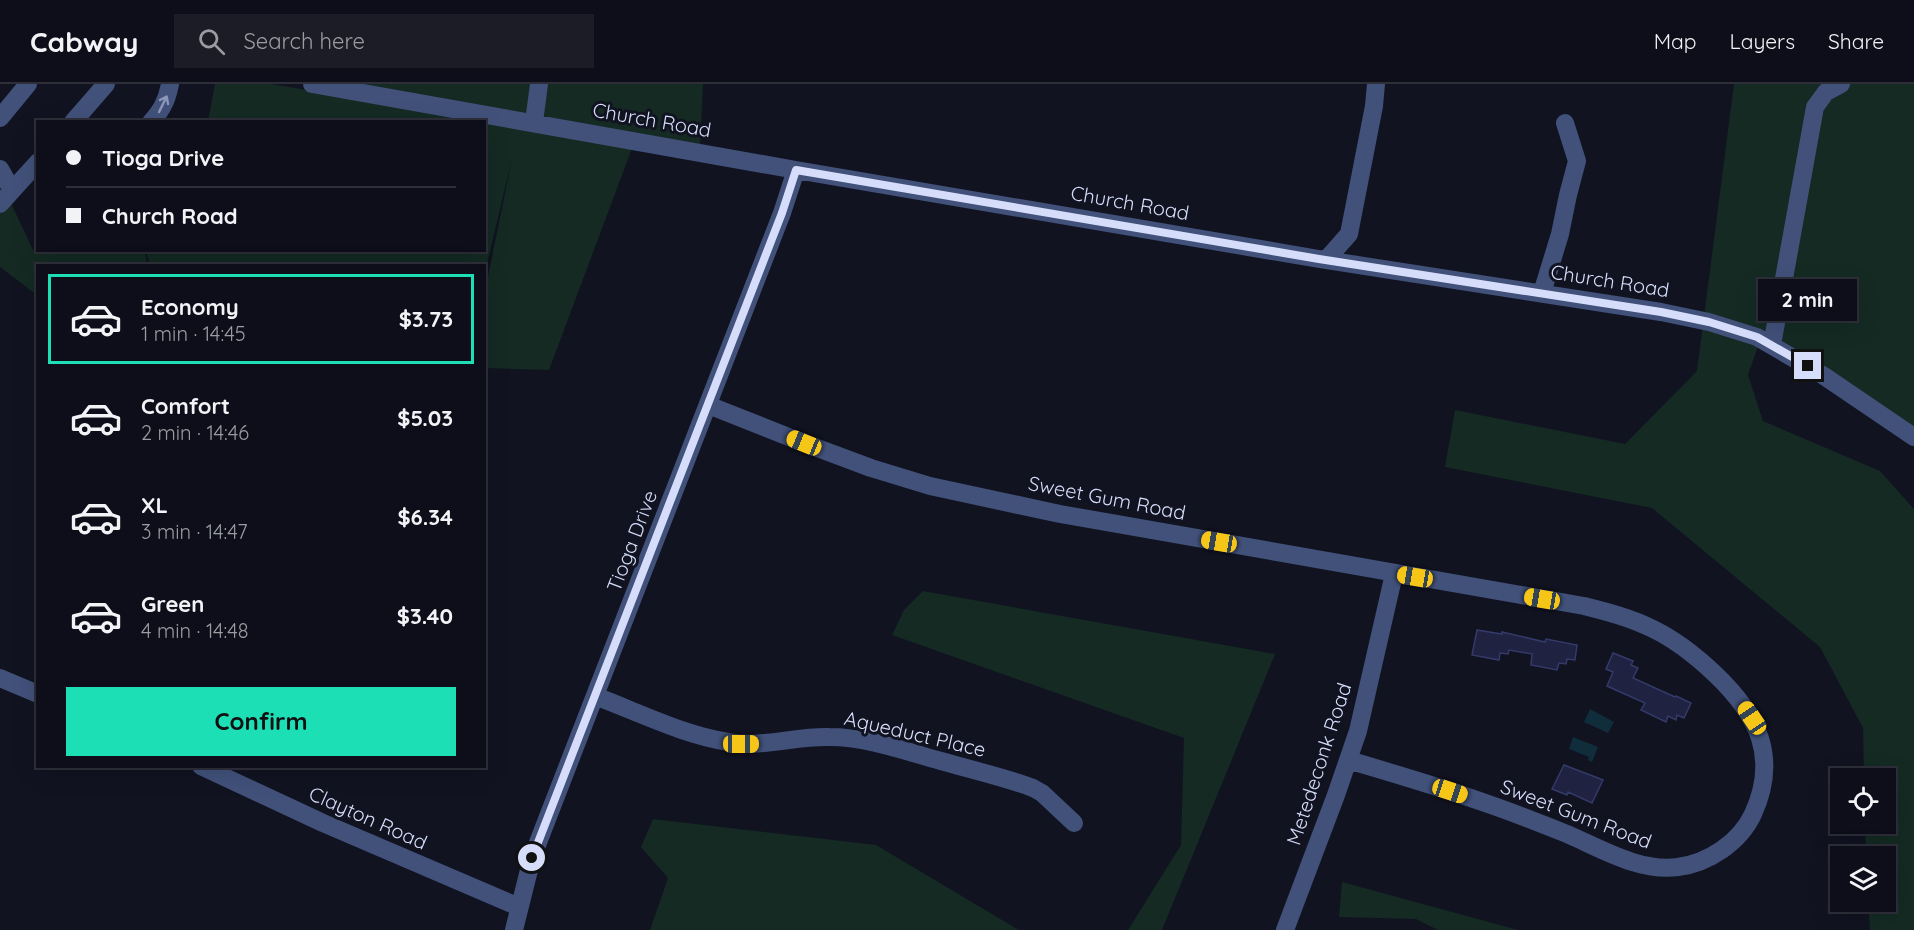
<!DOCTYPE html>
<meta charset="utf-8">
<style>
:root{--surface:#0d0e19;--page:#1b1c26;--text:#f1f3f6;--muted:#9a9ca2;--line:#2d2e38;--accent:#1ddfb6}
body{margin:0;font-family:Quicksand,sans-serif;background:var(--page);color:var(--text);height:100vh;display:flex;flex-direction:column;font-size:22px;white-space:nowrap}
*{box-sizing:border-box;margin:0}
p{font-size:20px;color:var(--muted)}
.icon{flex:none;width:33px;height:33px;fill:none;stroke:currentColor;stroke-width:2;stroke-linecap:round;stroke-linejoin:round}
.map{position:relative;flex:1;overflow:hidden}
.side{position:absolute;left:36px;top:180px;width:450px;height:504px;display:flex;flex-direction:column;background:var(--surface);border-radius:0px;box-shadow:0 6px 24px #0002,0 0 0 2px var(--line)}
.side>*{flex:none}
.guide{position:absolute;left:36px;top:36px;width:450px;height:132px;border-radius:0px;box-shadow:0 6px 24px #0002,0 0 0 2px var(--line);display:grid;align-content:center;height:132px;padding:0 30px;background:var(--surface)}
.buttons{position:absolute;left:1830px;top:684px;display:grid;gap:12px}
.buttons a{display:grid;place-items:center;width:66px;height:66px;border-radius:0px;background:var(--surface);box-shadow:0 6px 24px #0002,0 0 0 2px var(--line);font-size:30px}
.end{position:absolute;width:27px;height:27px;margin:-14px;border:8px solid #d6ddfa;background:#111;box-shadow:0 0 0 3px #111}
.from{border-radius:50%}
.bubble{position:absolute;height:42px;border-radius:0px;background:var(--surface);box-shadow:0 6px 24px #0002,0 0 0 2px var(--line);font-size:20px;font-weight:700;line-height:42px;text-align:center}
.car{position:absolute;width:18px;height:36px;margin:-18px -9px;border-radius:8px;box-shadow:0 0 4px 2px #0007;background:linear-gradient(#f5c518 24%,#345 0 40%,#f5c518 0 76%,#345 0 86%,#f5c518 0)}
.guide b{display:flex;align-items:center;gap:21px;height:57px;font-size:22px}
.guide b+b{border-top:2px solid var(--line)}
.guide i{width:15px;height:15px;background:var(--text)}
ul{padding:10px 0 0;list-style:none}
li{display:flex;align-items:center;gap:18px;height:90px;margin:0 12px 9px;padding:0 18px;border:3px solid transparent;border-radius:0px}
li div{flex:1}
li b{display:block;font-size:22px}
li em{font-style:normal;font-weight:700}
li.current{border-color:var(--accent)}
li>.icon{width:54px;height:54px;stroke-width:1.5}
.button{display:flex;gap:12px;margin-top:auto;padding:12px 30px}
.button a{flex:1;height:69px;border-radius:0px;background:var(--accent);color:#111;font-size:24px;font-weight:700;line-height:69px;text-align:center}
header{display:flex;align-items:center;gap:36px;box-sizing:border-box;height:84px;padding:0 30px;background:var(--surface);border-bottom:2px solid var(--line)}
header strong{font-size:28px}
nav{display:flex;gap:33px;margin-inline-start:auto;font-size:21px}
.search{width:420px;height:54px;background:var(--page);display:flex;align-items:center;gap:15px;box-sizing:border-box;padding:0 21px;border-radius:0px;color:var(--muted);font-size:22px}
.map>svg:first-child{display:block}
.green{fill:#142a23}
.water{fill:#102d3b}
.building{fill:#1f2240;stroke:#343a69;stroke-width:1.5}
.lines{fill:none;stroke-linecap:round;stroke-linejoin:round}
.minor{stroke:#41517a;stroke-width:18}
.oneway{stroke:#8c97ba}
.route{stroke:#d6ddfa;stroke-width:8}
.labels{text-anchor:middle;stroke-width:6;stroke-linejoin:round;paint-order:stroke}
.street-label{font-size:20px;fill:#d6ddfa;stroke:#111321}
</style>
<header>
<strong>Cabway</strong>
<div class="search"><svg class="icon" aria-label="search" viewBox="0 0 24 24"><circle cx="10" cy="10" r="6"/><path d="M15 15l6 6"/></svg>Search here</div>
<nav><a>Map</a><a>Layers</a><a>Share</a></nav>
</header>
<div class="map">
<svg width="1914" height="846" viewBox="0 0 1914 846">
<rect width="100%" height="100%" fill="#111321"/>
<path class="green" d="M215 0H271L519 41 344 0H703L700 61 637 51 549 286 485 284V207L512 75 485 188 484 182 150 181 146 167 484 166V38L208 37Z
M1734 0H1914V351L1761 254 1748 291 1763 337 1880 387 1914 425V846H1870L1868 818H1886V772H1866L1865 740H1886V694H1864L1863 644 1820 563 1652 424 1445 383 1455 326 1625 360 1697 287Z
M0 96 35 170 40 166 145 167 147 181 38 182 37 211 0 183Z
M923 507 1275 570 1162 846H1128L1181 761 1184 654 892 551 904 526Z
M653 735 876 761 1019 846H650L668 794 641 763Z
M1342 798 1518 846H1438L1416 835 1339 833Z"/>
<path class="water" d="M1590 625 1614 638 1608 649 1584 638Z
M1573 653 1598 663 1592 678 1588 676 1589 673 1569 665Z"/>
<path class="building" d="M1477 546 1502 550V548L1545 558 1546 555 1577 561 1575 576 1567 575 1566 580 1559 579 1557 586 1531 581 1532 570 1509 566 1508 570 1500 569 1499 576 1472 571Z
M1613 569 1633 577 1631 581 1638 584 1633 594 1675 613 1676 612 1691 619 1684 634 1677 631 1676 636 1668 632 1666 638 1641 626 1645 619 1607 602 1613 588 1606 585Z
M1564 681 1603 696 1592 719 1568 708 1567 711 1552 705Z"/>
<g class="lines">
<path class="minor" d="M312 0 796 86 1319 175 1661 228 1709 238 1757 253 1824 292 1914 353
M0 34 28 0
M73 38 106 0
M151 38C162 26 167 16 170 0
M534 38 539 0
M0 85 12 106
M0 120 38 78
M1327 175 1349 150 1374 22 1376 0
M1542 209 1560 150 1568 111 1577 77 1565 39
M1772 261 1815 23 1826 8 1841 0
M708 321 804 359 871 384 930 402 1060 430 1584 522C1608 528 1631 534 1653 545 1676 556 1696 572 1715 590 1758 631 1779 673 1753 730 1740 758 1709 779 1678 783 1639 788 1602 765 1567 750 1542 740 1517 730 1491 721 1444 704 1396 690 1348 676
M0 594 38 610
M595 612C638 628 683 651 729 658 763 664 795 652 829 653 867 653 905 667 941 677 972 686 1004 693 1033 704L1042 709 1074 739
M201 682 323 739 519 823
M514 846 532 774 782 129 796 86
M1285 846 1336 711 1358 647 1394 490"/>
</g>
<defs><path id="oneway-shaft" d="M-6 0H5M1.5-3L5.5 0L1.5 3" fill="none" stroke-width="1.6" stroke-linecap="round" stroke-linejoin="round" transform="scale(1.5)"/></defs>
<use class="oneway" href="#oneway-shaft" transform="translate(163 20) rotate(-64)"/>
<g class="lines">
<path class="route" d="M532 774 782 129 796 86 1319 175 1661 228 1709 238 1757 253 1808 282"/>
</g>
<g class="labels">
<g class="street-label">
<text transform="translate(652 36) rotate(10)" y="7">Church Road</text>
<text transform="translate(1130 119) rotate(10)" y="7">Church Road</text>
<text transform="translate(1610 197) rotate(9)" y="7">Church Road</text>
<text transform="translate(1107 414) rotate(11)" y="7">Sweet Gum Road</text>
<text transform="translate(632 457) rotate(-69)" y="7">Tioga Drive</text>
<text transform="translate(915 650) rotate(13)" y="7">Aqueduct Place</text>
<text transform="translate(1319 680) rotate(-72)" y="7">Metedeconk Road</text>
<text transform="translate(1576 730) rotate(21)" y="7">Sweet Gum Road</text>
<text transform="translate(368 734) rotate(24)" y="7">Clayton Road</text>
</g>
</g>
</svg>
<div class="buttons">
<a><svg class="icon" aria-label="locate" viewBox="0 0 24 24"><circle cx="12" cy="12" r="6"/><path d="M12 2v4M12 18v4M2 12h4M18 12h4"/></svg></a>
<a><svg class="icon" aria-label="layers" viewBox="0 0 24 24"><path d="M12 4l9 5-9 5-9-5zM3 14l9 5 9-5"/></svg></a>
</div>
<i class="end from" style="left:532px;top:774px"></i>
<i class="end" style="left:1808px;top:282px"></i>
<div class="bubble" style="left:1758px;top:195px;width:99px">2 min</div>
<i class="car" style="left:804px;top:359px;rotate:292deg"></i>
<i class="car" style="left:1219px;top:458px;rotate:280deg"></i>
<i class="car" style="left:1415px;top:493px;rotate:280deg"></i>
<i class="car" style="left:1542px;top:515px;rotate:280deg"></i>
<i class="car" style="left:1752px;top:634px;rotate:326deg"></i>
<i class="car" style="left:741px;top:660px;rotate:90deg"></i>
<i class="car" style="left:1450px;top:707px;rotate:108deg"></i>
<div class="guide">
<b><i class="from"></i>Tioga Drive</b>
<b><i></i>Church Road</b>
</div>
<section class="side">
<ul>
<li class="current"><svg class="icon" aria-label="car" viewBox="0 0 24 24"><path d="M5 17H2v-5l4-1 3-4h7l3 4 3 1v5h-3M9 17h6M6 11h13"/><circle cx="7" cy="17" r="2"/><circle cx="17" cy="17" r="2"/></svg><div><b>Economy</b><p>1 min · 14:45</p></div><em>$3.73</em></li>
<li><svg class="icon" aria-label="car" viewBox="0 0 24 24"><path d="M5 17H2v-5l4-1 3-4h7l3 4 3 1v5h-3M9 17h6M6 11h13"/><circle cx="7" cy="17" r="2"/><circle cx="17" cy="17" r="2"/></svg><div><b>Comfort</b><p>2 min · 14:46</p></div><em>$5.03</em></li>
<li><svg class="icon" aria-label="car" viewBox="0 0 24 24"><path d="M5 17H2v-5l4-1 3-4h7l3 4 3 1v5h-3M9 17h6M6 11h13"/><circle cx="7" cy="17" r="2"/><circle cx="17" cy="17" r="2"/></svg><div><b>XL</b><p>3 min · 14:47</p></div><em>$6.34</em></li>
<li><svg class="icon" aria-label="car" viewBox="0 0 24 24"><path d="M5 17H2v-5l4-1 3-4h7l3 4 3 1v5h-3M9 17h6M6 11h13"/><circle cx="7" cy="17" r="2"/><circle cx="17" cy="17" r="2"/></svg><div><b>Green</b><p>4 min · 14:48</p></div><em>$3.40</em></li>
</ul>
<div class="button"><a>Confirm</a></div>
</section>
</div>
